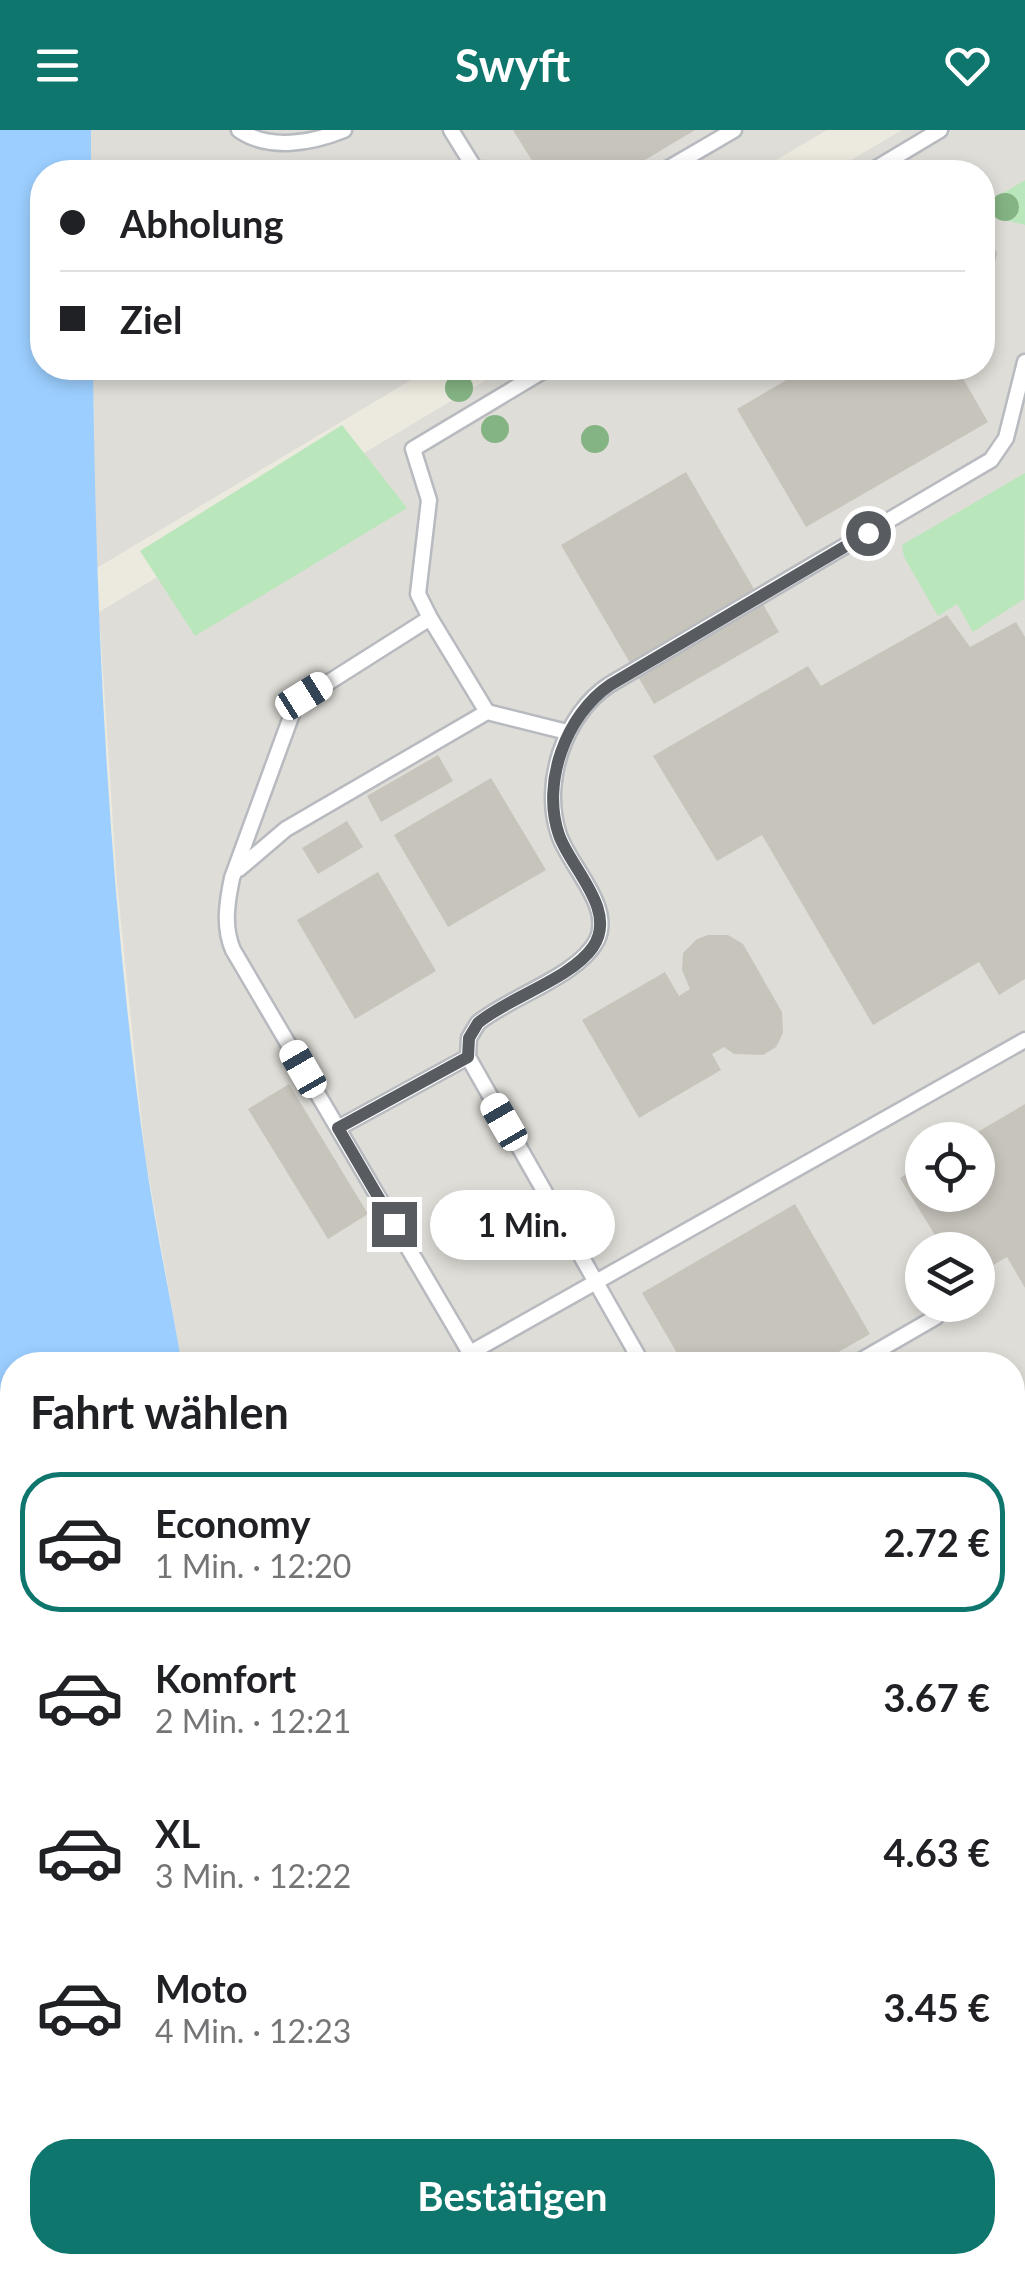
<!DOCTYPE html>
<html lang="de">
<meta charset="utf-8">
<style>
:root{--surface:#fff;--page:#f6f6f6;--text:#202124;--muted:#757577;--line:#e0e0e0;--accent:#0f766e}
body{margin:0;font-family:Lato,sans-serif;background:var(--page);color:var(--text);height:100vh;display:flex;flex-direction:column;font-size:38px;white-space:nowrap}
*{box-sizing:border-box;margin:0}
p{font-size:32px;color:var(--muted)}
.icon{flex:none;width:55px;height:55px;fill:none;stroke:currentColor;stroke-width:2;stroke-linecap:round;stroke-linejoin:round}
.map{position:relative;flex:1;overflow:hidden}
.sheet{position:absolute;left:0px;top:1222px;width:1025px;height:922px;display:flex;flex-direction:column;background:var(--surface);border-radius:40px 40px 0 0;box-shadow:0 5px 15px #0003}
.sheet>*{flex:none}
.top-card{position:absolute;left:30px;top:30px;width:965px;height:220px;border-radius:40px;box-shadow:0 5px 15px #0003;display:grid;align-content:center;height:220px;padding:0 30px;background:var(--surface)}
.fabs{position:absolute;left:905px;top:992px;display:grid;gap:20px}
.fabs a{display:grid;place-items:center;width:90px;height:90px;border-radius:50%;background:var(--surface);box-shadow:0 5px 15px #0003;font-size:50px}
.end{position:absolute;width:45px;height:45px;margin:-22px;border:12px solid #585c61;background:#fff;box-shadow:0 0 0 5px #fff}
.from{border-radius:50%}
.bubble{position:absolute;height:70px;border-radius:35px;background:var(--surface);box-shadow:0 5px 15px #0003;font-size:32px;font-weight:700;line-height:70px;text-align:center}
.car{position:absolute;width:30px;height:60px;margin:-30px -15px;border-radius:12px;box-shadow:0 0 8px 2px #0007;background:linear-gradient(#fff 24%,#345 0 40%,#fff 0 76%,#345 0 86%,#fff 0)}
.top-card b{display:flex;align-items:center;gap:35px;height:95px;font-size:38px}
.top-card b+b{border-top:2px solid var(--line)}
.top-card i{width:25px;height:25px;background:var(--text)}
ul{padding:0;list-style:none}
li{display:flex;align-items:center;gap:30px;height:140px;margin:0 20px 15px;padding:0 10px;border:5px solid transparent;border-radius:40px}
li div{flex:1}
li b{display:block;font-size:38px}
li em{font-style:normal;font-weight:700}
li.on{border-color:var(--accent)}
li>.icon{width:90px;height:90px;stroke-width:1.5}
h2{padding:0 30px;font-size:45px;line-height:120px}
.primary-button{display:flex;gap:20px;margin-top:auto;padding:20px 30px}
.primary-button a{flex:1;height:115px;border-radius:40px;background:var(--accent);color:#fff;font-size:40px;font-weight:700;line-height:115px;text-align:center}
header{display:flex;justify-content:space-between;align-items:center;height:130px;padding:0 30px;background:var(--accent);color:#fff;font-size:45px;font-weight:700}
.map>svg:first-child{display:block}
.industrial{fill:#dfddd7;fill-rule:evenodd}
.green{fill:#bae6bc}
.water{fill:#9ccfff}
.building{fill:#c7c4bc}
.lines{fill:none;stroke-linecap:round;stroke-linejoin:round}
.service-casing{stroke:#b7babf;stroke-width:19}
.service{stroke:#fff;stroke-width:14}
.tree{fill:#85b484}
.route{stroke:#585c61;stroke-width:12}
</style>
<header><svg class="icon" aria-label="menu" viewBox="0 0 24 24"><path d="M4 6h16M4 12h16M4 18h16"/></svg>Swyft<svg class="icon" aria-label="heart" viewBox="0 0 24 24"><path d="M12 20l-8-8c-3-5 5-10 8-4 3-6 11-1 8 4z"/></svg></header>
<div class="map">
<svg width="1025" height="2144" viewBox="0 0 1025 2144">
<rect width="100%" height="100%" fill="#eceadf"/>
<path class="industrial" d="M91 0H827L756 42H91Z
M902 0H1025V1538L1013 1545 1012 1235H182L145 1025 117 754 99 482 506 238H982V42H831ZM922 1010H978V1065H922ZM922 1120H978V1175H922Z
M93 238H431L95 439Z
M1025 1966V2144H720L740 2132H1012L1013 1974Z"/>
<path class="green" d="M1025 50V95L983 85V75Z
M342 295 407 378 195 506 140 421Z
M1025 343 1024 469 973 502 957 474 938 486 904 427 902 415Z"/>
<path class="water" d="M0 0H91V42H42V238H93C96 500 109 765 145 1025 155 1096 170 1165 182 1235H12V2095L0 2061Z
M1025 1538V1966L1013 1974 1012 1545Z
M26 2133V2132L740 2133 720 2144H31Z"/>
<path class="building" d="M513 0H695L625 42H539Z
M982 107 990 111 997 123 984 186Z
M807 238H957L988 292 806 397 737 279Z
M686 342 779 502 654 574 561 415Z
M947 485 970 517 1016 492 1025 507V849L999 865 979 832 873 895 762 705 717 731 653 626 808 536 821 556Z
M438 625 453 651 381 692 367 666Z
M491 648 546 740 448 797 394 705Z
M347 691 363 717 318 744 302 718Z
M378 742 436 841 355 889 297 790Z
M708 805H728L743 814 782 882 783 903 776 917 763 925 734 924 724 917 712 924 721 940 639 988 582 890 665 842 679 866 690 859 682 840 683 823 697 809Z
M289 954 368 1084 328 1109 248 979Z
M1025 974V1158L1007 1127 978 1144V1120H944L900 1048 922 1035V1065H978V1010H964Z
M795 1074 870 1204 816 1235H684L642 1163Z
M961 1225 975 1227 988 1235H941Z
M1012 1275 1025 1296V1335L1012 1346Z"/>
<g class="lines">
<defs>
<path id="service" d="M239 0C269 21 312 13 344 0
M451 0 477 42
M662 42 734 0
M870 42 940 0
M548 238 413 319 429 370 418 464 430 488 296 573 232 748C227 772 223 797 233 820L470 1223 1025 910
M430 488 487 582 567 602
M239 739 286 699 487 582
M338 998 468 927
M643 1235 468 927 469 908 478 893C509 867 579 846 597 810 613 776 570 737 559 705 541 653 565 584 609 555L991 330 1006 308 1025 232
M853 1235 936 1187
M1012 1452 1025 1445"/>
</defs>
<use href="#service" class="service-casing"/>
<use href="#service" class="service"/>
</g>
<g class="tree">
<circle cx="1005" cy="77" r="14"/>
<circle cx="459" cy="258" r="14"/>
<circle cx="495" cy="299" r="14"/>
<circle cx="595" cy="309" r="14"/>
</g>
<g class="lines">
<path class="route" d="M394 1094 338 998 468 927 469 908 478 893C509 867 571 849 593 817 618 780 571 739 559 705 541 653 566 585 610 555L868 403"/>
</g>
</svg>
<div class="fabs">
<a><svg class="icon" aria-label="locate" viewBox="0 0 24 24"><circle cx="12" cy="12" r="6"/><path d="M12 2v4M12 18v4M2 12h4M18 12h4"/></svg></a>
<a><svg class="icon" aria-label="layers" viewBox="0 0 24 24"><path d="M12 4l9 5-9 5-9-5zM3 14l9 5 9-5"/></svg></a>
</div>
<i class="end from" style="left:868px;top:403px"></i>
<i class="end" style="left:394px;top:1094px"></i>
<div class="bubble" style="left:430px;top:1060px;width:185px">1 Min.</div>
<i class="car" style="left:304px;top:566px;rotate:58deg"></i>
<i class="car" style="left:303px;top:939px;rotate:330deg"></i>
<i class="car" style="left:504px;top:992px;rotate:330deg"></i>
<div class="top-card">
<b><i class="from"></i>Abholung</b>
<b><i></i>Ziel</b>
</div>
<section class="sheet">
<h2>Fahrt wählen</h2>
<ul>
<li class="on"><svg class="icon" aria-label="car" viewBox="0 0 24 24"><path d="M5 17H2v-5l4-1 3-4h7l3 4 3 1v5h-3M9 17h6M6 11h13"/><circle cx="7" cy="17" r="2"/><circle cx="17" cy="17" r="2"/></svg><div><b>Economy</b><p>1 Min. · 12:20</p></div><em>2.72 €</em></li>
<li><svg class="icon" aria-label="car" viewBox="0 0 24 24"><path d="M5 17H2v-5l4-1 3-4h7l3 4 3 1v5h-3M9 17h6M6 11h13"/><circle cx="7" cy="17" r="2"/><circle cx="17" cy="17" r="2"/></svg><div><b>Komfort</b><p>2 Min. · 12:21</p></div><em>3.67 €</em></li>
<li><svg class="icon" aria-label="car" viewBox="0 0 24 24"><path d="M5 17H2v-5l4-1 3-4h7l3 4 3 1v5h-3M9 17h6M6 11h13"/><circle cx="7" cy="17" r="2"/><circle cx="17" cy="17" r="2"/></svg><div><b>XL</b><p>3 Min. · 12:22</p></div><em>4.63 €</em></li>
<li><svg class="icon" aria-label="car" viewBox="0 0 24 24"><path d="M5 17H2v-5l4-1 3-4h7l3 4 3 1v5h-3M9 17h6M6 11h13"/><circle cx="7" cy="17" r="2"/><circle cx="17" cy="17" r="2"/></svg><div><b>Moto</b><p>4 Min. · 12:23</p></div><em>3.45 €</em></li>
</ul>
<div class="primary-button"><a>Bestätigen</a></div>
</section>
</div>
